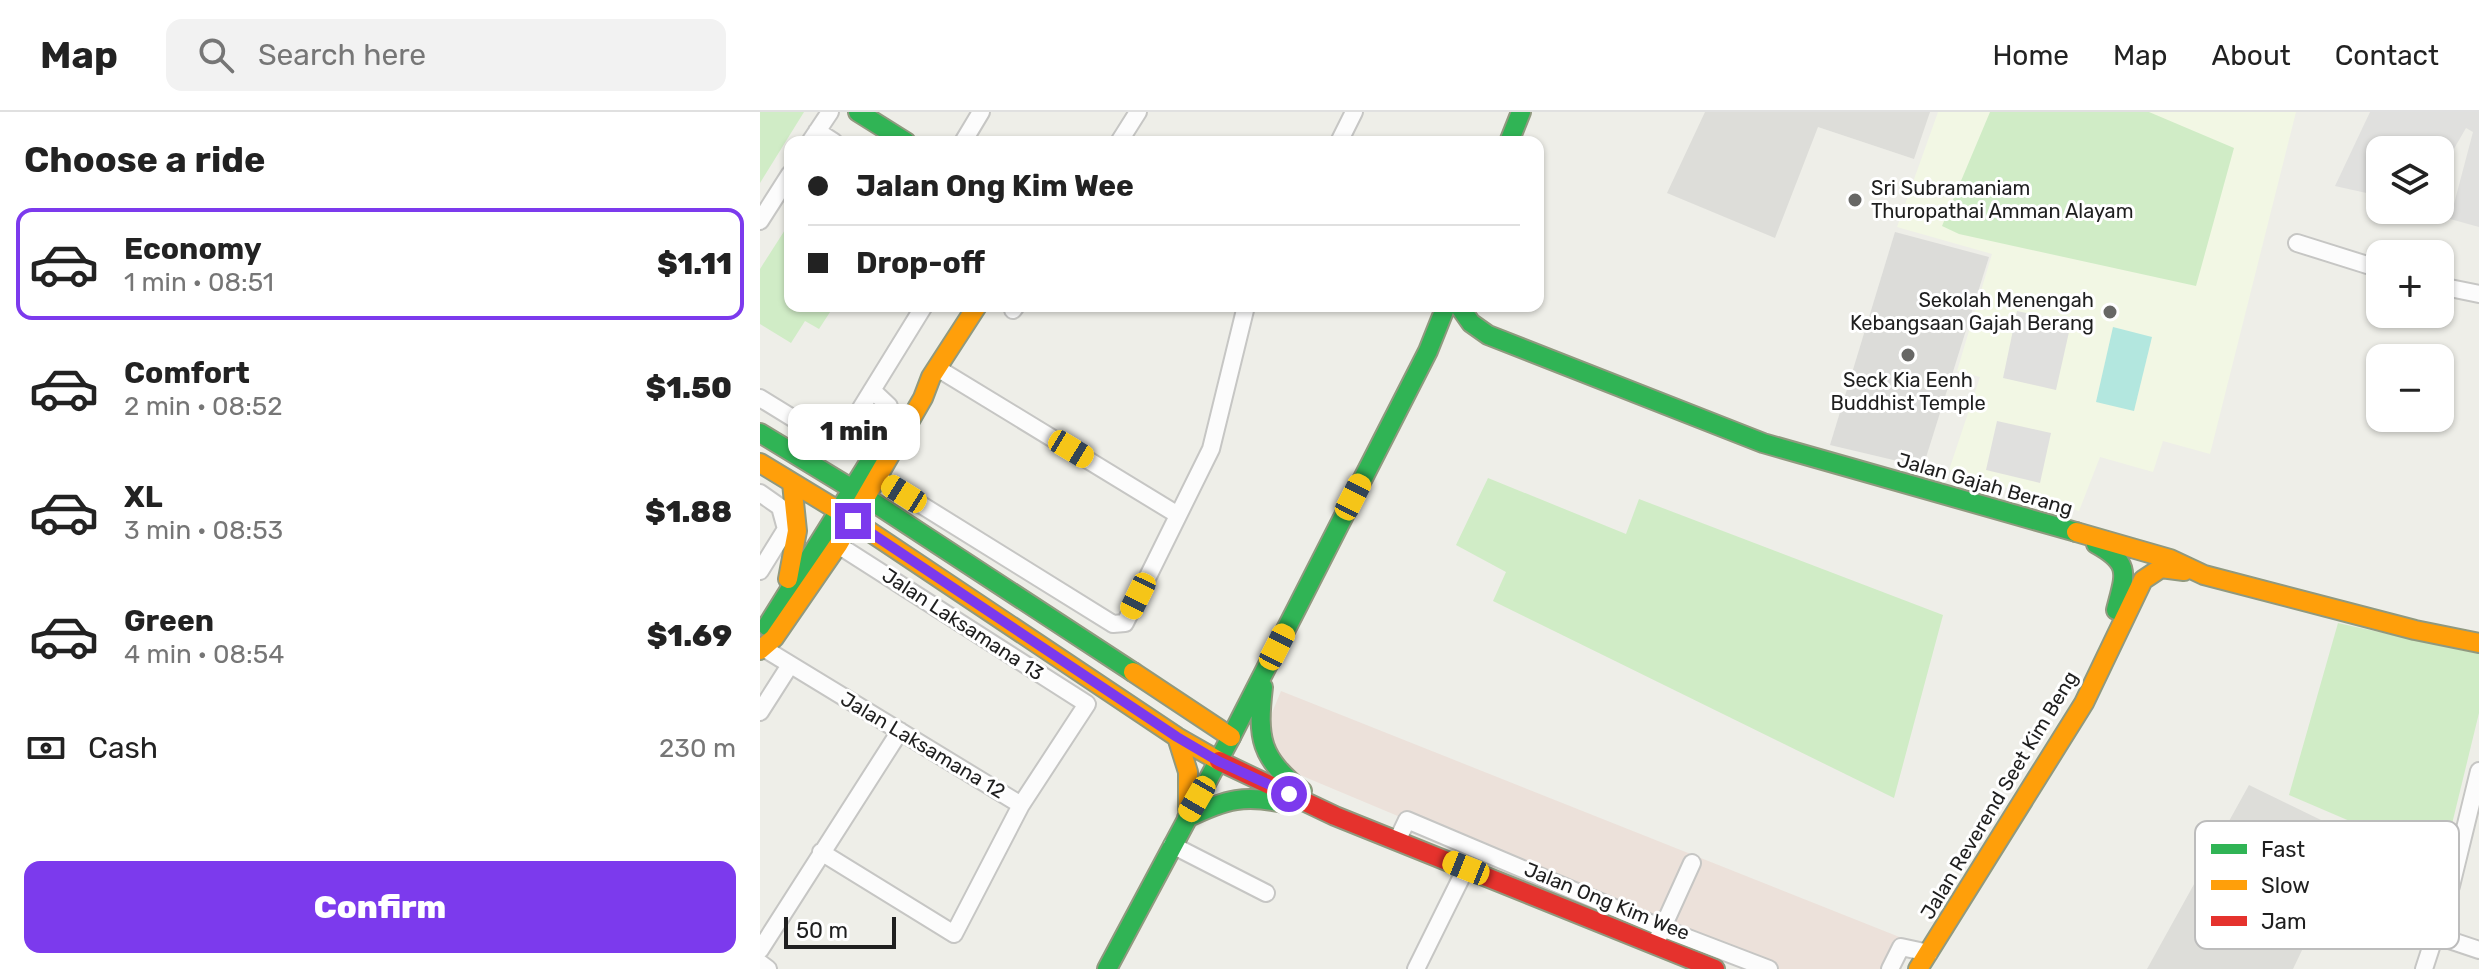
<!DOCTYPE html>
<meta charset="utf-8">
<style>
:root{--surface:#fff;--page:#f2f2f2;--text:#222;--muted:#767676;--line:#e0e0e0;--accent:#7c3aed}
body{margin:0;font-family:Rubik,sans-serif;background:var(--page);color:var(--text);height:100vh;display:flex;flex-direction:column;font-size:30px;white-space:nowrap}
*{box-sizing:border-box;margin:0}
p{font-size:26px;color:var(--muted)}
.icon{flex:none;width:44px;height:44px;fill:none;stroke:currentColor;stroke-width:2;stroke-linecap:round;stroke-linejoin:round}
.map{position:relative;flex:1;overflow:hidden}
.drawer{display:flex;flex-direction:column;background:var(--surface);width:760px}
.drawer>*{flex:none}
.guide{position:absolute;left:24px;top:24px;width:760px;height:176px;border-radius:16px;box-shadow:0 2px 6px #0004;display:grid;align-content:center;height:176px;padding:0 24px;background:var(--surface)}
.fabs{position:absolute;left:1606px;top:24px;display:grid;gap:16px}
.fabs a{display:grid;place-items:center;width:88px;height:88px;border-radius:16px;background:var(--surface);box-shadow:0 2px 6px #0004;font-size:40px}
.scale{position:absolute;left:24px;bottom:20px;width:112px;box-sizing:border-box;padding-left:8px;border:4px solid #1f1f1f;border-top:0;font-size:22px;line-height:28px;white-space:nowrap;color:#1f1f1f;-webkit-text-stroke:6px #fff;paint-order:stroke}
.end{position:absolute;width:36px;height:36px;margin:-18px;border:10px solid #7c3aed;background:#fff;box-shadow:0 0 0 4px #fff}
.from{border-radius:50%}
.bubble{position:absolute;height:56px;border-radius:16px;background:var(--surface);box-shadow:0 2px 6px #0004;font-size:26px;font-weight:800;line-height:56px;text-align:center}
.car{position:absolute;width:24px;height:48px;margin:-24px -12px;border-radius:10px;box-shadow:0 0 6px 2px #0007;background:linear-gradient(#f5c518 24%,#345 0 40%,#f5c518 0 76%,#345 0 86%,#f5c518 0)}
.guide b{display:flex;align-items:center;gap:28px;height:76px;font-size:30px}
.guide b+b{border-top:2px solid var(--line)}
.guide i{width:20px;height:20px;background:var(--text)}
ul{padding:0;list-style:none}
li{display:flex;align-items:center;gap:24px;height:112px;margin:0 16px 12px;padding:0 8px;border:4px solid transparent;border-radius:16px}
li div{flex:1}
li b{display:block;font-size:30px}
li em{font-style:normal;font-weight:800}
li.current{border-color:var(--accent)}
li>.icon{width:72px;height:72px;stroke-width:1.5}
h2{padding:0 24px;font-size:36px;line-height:96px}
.pay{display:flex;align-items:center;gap:20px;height:88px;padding:0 24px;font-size:30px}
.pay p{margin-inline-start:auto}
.cta{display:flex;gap:16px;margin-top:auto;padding:16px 24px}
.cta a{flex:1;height:92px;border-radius:16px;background:var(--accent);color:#fff;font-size:32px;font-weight:800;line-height:92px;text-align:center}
header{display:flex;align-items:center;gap:48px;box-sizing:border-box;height:112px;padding:0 40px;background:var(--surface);border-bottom:2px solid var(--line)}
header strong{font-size:38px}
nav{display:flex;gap:44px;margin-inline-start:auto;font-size:28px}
.search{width:560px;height:72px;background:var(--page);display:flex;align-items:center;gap:20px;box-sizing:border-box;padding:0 28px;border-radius:16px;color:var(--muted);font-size:30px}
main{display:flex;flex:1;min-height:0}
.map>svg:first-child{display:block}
.residential{fill:#ddddd9}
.commercial{fill:#ece1da}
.education{fill:#f2f7e4}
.religious{fill:#dcdcd9}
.grass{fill:#d0ecc6}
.pitch{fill:#b3e7df}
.parking{fill:#e0e0de}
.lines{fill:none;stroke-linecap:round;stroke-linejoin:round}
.street-casing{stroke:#c6c6c4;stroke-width:20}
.fast-casing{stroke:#90997f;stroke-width:22}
.slow-casing{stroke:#90997f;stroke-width:22}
.jam-casing{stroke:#90997f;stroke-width:22}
.street{stroke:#fcfcfc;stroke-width:16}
.fast{stroke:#30b455;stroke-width:18}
.slow{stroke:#ff9f0a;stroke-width:18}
.jam{stroke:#e5322d;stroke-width:18}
.route{stroke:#7c3aed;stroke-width:10}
.poi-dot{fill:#676765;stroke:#fff;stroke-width:3}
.labels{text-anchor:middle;stroke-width:6;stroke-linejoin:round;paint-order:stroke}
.poi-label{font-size:20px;fill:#1f1f1f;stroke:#fff;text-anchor:start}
.street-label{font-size:20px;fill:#1f1f1f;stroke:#fff}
.key{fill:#fff;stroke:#bcbcbc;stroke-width:2}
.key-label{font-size:22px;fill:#1f1f1f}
</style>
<header>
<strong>Map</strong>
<div class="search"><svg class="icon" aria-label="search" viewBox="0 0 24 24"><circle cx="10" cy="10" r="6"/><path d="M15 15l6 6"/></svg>Search here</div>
<nav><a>Home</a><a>Map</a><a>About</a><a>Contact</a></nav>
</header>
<main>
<section class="drawer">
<h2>Choose a ride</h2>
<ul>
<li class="current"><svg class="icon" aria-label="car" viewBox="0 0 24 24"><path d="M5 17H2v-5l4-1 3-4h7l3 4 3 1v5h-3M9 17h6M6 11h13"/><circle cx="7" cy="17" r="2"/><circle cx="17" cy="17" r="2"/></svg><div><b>Economy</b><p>1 min · 08:51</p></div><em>$1.11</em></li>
<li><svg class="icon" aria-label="car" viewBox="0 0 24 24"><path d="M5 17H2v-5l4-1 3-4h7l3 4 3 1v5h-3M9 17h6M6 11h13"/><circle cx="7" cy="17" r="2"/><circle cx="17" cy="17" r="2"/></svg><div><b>Comfort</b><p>2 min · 08:52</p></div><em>$1.50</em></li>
<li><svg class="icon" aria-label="car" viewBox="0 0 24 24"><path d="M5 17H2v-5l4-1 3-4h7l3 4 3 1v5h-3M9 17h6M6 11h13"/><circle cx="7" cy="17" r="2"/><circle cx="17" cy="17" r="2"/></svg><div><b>XL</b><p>3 min · 08:53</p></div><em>$1.88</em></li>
<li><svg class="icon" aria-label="car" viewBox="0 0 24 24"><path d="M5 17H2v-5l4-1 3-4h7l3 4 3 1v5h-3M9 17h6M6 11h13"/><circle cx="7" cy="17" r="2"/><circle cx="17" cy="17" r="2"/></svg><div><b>Green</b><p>4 min · 08:54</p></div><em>$1.69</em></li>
</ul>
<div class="pay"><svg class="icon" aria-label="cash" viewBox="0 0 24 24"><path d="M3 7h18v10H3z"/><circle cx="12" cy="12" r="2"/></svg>Cash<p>230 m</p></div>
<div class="cta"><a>Confirm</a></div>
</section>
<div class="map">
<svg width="1719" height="857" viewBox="0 0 1719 857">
<rect width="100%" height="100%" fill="#eeeee8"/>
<path class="residential" d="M945 0H1170L1154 47 1058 15 1015 126 907 81Z
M1489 673 1596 725 1533 857H1387Z"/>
<path class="commercial" d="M521 579 1152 830 1140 857H1003L521 655 504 620Z"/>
<path class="education" d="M1178 0H1536L1450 342 1403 329 1393 360 1340 345 1319 399 1189 358 1220 265 1197 259 1232 142 1137 115Z"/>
<path class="religious" d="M1135 120 1229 145 1163 355 1070 333Z"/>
<path class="grass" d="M0 0H44L0 71Z
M1230 0H1389L1474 36 1436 174 1199 122 1182 114Z
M30 110V194H74L59 217 45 209 31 231 0 212V157Z
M728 366 866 422 879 387 1183 503 1134 686 733 489 746 460 696 433Z
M1578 511 1719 542V601L1683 749 1529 683Z"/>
<path class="pitch" d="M1353 215 1392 225 1374 299 1336 290Z"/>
<path class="parking" d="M1610 0H1719V115L1690 107 1713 20 1706 16 1680 61V38H1620V84L1575 74Z
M1257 199 1311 211 1296 278 1243 266Z
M1237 309 1291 321 1280 371 1226 358Z"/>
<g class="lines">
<defs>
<path id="street" d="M57 19 74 30
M50 30 70 0
M203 30 221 0
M359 30 378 0
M579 30 594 0
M0 109 30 62
M1537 131 1620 157
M1680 174 1719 182
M253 198 256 194
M177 256 418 403
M112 278 129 294 132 313
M0 286 65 326H76L85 322 164 194
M118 366 353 512 365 511 451 337 486 194
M0 381 20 395 26 417 0 459
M0 534 261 693
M0 600 30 553
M637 729 647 708 902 816 1009 857
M412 733 506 781
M61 740 194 822 261 693 327 592 78 433
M1582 792 1719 838
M898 826 932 751
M0 838 140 619
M0 851 8 857
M656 857 706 756
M1130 857 1141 835 1169 841
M1664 857 1691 774 1719 659"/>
<path id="fast" d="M98 0 146 30
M749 30 761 0
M699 194 711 211 728 223 1003 331 1316 420
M0 321 107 386 373 560
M1336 432C1372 452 1365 462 1356 498
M7 514 133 312
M503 575C497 627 500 645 542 679
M427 706C466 687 485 682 528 692
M347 857 471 625 668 239 686 194"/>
<path id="slow" d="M0 351 79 399 417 625 459 649
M1316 420 1410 447 1444 463 1655 518 1719 531
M28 467 37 419 32 371
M0 538 14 526 78 433 163 286 171 265 217 194
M373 560 471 625
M417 625 428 660V697
M1158 857 1324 591 1383 468 1401 456 1424 459"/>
<path id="jam" d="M459 649 575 704 955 857"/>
</defs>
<use href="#street" class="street-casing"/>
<use href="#fast" class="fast-casing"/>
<use href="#slow" class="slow-casing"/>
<use href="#jam" class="jam-casing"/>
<use href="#street" class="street"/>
<use href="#fast" class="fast"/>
<use href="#slow" class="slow"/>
<use href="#jam" class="jam"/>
</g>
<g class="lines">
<path class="route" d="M93 409 417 625 458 649 529 682"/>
</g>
<g class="poi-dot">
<circle cx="1095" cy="88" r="8"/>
<circle cx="1350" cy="200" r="8"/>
<circle cx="1148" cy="243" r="8"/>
</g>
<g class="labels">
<g class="poi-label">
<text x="1111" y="83">Sri Subramaniam<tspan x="1111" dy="23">Thuropathai Amman Alayam</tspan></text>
<text x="1334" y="195" text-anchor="end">Sekolah Menengah<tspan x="1334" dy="23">Kebangsaan Gajah Berang</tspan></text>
<text x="1148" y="275" text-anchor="middle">Seck Kia Eenh<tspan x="1148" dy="23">Buddhist Temple</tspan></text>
</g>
<g class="street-label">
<text transform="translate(1225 372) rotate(16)" y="7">Jalan Gajah Berang</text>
<text transform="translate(203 512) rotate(33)" y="7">Jalan Laksamana 13</text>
<text transform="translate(163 633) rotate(31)" y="7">Jalan Laksamana 12</text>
<text transform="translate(1239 683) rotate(-59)" y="7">Jalan Reverend Seet Kim Beng</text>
<text transform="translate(847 789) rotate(22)" y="7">Jalan Ong Kim Wee</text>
</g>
</g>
<rect x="1435" y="709" width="264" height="128" rx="12" class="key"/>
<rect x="1451" y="732" width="36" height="10" fill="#30b455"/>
<rect x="1451" y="768" width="36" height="10" fill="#ff9f0a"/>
<rect x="1451" y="804" width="36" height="10" fill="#e5322d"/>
<g class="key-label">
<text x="1501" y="745">Fast</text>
<text x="1501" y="781">Slow</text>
<text x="1501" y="817">Jam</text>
</g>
</svg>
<div class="fabs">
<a><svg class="icon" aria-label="layers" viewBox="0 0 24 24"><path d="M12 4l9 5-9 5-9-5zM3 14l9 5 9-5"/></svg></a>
<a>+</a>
<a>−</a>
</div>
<div class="scale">50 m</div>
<i class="end from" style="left:529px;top:682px"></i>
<i class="end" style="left:93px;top:409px"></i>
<div class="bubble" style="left:28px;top:292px;width:132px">1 min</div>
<i class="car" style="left:311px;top:337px;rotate:121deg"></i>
<i class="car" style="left:144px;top:382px;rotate:302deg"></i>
<i class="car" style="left:593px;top:385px;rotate:27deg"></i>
<i class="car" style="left:378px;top:484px;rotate:206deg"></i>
<i class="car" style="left:517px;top:535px;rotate:27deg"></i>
<i class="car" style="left:437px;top:687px;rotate:210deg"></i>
<i class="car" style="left:706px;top:756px;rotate:292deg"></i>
<div class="guide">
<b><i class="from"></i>Jalan Ong Kim Wee</b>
<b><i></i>Drop-off</b>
</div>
</div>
</main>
